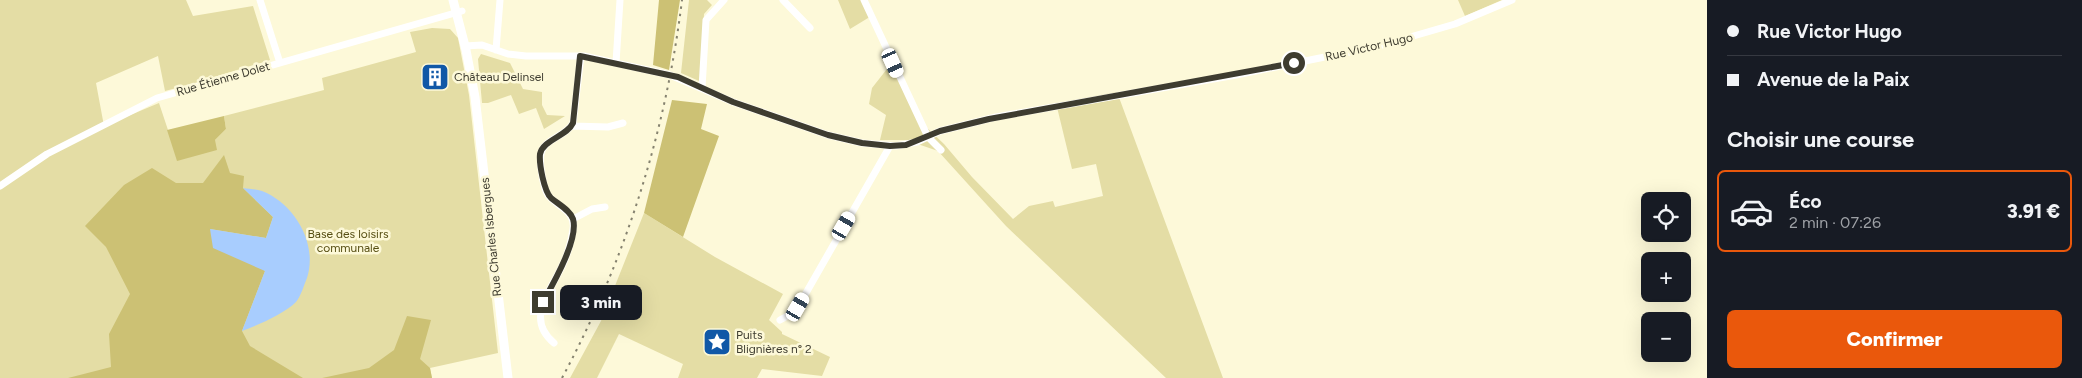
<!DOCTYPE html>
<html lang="fr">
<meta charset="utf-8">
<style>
:root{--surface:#171b24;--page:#20242c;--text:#f1f3f6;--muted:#9ea1a6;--line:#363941;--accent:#ea580c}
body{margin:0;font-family:Figtree,sans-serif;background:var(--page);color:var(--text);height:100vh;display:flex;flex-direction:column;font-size:19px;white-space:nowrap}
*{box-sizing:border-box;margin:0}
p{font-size:16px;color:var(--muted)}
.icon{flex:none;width:28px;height:28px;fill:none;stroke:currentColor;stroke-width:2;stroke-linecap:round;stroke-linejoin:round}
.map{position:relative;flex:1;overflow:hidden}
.sheet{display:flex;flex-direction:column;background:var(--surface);width:375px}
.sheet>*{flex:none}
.hud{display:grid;align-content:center;height:110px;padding:0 20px;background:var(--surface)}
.controls{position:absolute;left:1641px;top:192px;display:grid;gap:10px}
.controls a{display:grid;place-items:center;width:50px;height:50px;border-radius:8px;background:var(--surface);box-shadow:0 5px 20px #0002;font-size:25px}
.end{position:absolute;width:22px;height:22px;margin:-11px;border:6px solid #3e3c30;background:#fff;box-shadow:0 0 0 2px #fff}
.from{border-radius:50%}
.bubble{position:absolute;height:35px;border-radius:8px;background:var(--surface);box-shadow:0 5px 20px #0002;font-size:16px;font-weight:800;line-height:35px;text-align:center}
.car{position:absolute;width:15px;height:30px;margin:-15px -8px;border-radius:6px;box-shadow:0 0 4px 1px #0007;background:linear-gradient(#fff 24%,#345 0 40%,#fff 0 76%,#345 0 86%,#fff 0)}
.hud b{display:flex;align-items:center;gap:18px;height:48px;font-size:19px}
.hud b+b{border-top:1px solid var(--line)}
.hud i{width:12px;height:12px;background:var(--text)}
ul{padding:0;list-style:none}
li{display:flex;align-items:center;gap:15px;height:82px;margin:0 10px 8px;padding:0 10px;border:2px solid var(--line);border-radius:8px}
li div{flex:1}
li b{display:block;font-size:19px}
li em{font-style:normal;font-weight:800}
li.selected{border-color:var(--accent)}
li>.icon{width:45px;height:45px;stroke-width:1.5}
h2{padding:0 20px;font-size:22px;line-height:60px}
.button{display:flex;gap:10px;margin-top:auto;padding:10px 20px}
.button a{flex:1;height:58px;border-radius:8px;background:var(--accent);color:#fff;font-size:20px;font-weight:800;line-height:58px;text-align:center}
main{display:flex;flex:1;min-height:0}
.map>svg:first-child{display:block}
.green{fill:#e4dda5}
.forest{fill:#ccc174}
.water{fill:#a8cdfe}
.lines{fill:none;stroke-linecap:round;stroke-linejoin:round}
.minor{stroke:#fff;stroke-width:7}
.major{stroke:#fff;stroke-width:9}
.rail{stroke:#85826f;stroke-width:2;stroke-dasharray:2.5 5;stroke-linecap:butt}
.route{stroke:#3e3c30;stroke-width:6}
.labels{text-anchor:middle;stroke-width:5;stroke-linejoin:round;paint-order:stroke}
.street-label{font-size:12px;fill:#3e3c30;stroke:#fdf9d9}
.poi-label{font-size:12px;fill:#3e3c30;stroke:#fdf9d9;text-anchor:start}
.park-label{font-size:12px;fill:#574f14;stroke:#fdf9d9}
</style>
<main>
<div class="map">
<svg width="1707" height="378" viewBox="0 0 1707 378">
<rect width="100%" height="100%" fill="#fdf9d9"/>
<path class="green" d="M0 0H186L193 16 253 6 270 60 188 85 165 91 158 56 96 83 104 126 159 103 178 160 215 140 226 129 224 116 324 90 322 78 416 52 410 32 432 28 450 29 458 38 469 95 498 353 430 368 432 378H0Z
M689 0H707L712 5 704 14 701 73 699 81 681 73Z
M838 0H866L873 15 850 29Z
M1458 0H1502L1465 16Z
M481 54 510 63 523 89 542 92V105L547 115 565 116 544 129 536 108 519 114 511 95 488 103H482L478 59Z
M894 60 924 125 944 144 972 177 1013 219 1029 206 1053 201 1055 207 1103 196 1096 164 1072 169 1056 103 1117 92 1223 378H1166L1006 226 938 151 906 140H880L886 115 869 104 872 88Z
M644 213 715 257 783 294 769 320 782 332V334L830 357 822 376 762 369 757 378H678L683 364 619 334 597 378H570L601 321Z"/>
<path class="forest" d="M659 0H680L669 70 653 65Z
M672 100 707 104 701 129 719 136 683 237 644 213Z
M224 116 226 129 215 140 217 150 177 161 167 130Z
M224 155 230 173 244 176 243 188 273 217 266 238 210 229 265 271 242 331 250 346 303 378H68L111 367 109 334 130 294 106 247 85 226 124 185 152 168 176 183H203Z
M407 316 431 320 420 359 430 368 432 378H322L369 368 394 350Z"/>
<path class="water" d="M243 188C249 189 256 189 262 191 295 204 318 244 307 278 304 285 301 296 296 302 284 314 258 325 242 331L265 271 213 248 210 229 266 238 273 217Z"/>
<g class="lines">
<path class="minor" d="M260 0 280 63
M783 0 810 28
M864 0 928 137 941 150
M465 46 482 45 508 54 526 56H584L670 75 733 102 828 135 862 143 896 146 917 142 940 131 996 117 1236 75 1379 46 1455 24 1512 0
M496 50 500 0
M616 63 620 0
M702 88 706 20 724 0
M572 126 608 127 623 123
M0 186 47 154 157 98 462 11
M573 219 592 209 605 207
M780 320 791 314 798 307 890 146
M554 343C525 319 550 292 562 266 568 255 571 241 573 229 576 211 557 207 548 195 543 188 539 161 541 154 543 139 567 136 573 123L581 56"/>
<path class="major" d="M453 0 466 50 475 97 508 378"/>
<path class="rail" d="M562 378C625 261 666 132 682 0"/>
</g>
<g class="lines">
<path class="route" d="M543 302C553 284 579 239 573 219 570 210 558 204 551 198 544 191 539 164 540 154 543 140 567 136 573 123L580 56 678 77 733 102 828 135 862 143 890 146 906 145 940 131 989 119 1294 63"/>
</g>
<defs>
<symbol id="building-square" viewBox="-11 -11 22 22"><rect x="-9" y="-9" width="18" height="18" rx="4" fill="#1058a7" stroke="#fdf9d9"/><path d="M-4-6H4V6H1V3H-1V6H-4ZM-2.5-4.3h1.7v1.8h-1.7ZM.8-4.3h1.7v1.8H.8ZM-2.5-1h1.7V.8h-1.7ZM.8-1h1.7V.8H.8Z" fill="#fff"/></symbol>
<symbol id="sight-square" viewBox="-11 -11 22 22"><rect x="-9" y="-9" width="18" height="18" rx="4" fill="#1058a7" stroke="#fdf9d9"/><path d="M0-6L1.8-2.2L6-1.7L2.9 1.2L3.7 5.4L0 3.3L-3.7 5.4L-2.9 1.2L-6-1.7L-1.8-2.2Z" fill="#fff"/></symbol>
</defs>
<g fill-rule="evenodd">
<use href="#building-square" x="419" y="61" width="32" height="32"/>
<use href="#sight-square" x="701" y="326" width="32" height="32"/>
</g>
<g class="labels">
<g class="street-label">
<text transform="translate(1369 47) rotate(-13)" y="4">Rue Victor Hugo</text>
<text transform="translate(223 79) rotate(-16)" y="4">Rue Étienne Dolet</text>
<text transform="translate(491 237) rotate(-96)" y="4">Rue Charles Isbergues</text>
</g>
<g class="poi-label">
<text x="454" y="81">Château Delinsel</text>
<text x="736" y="339">Puits<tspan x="736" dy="14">Blignières n° 2</tspan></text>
</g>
<g class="park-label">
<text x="348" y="238">Base des loisirs<tspan x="348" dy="14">communale</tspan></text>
</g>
</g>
</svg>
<div class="controls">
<a><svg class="icon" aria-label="locate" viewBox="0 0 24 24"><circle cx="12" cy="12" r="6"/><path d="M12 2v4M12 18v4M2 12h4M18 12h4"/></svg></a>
<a>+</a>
<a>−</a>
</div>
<i class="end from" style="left:1294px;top:63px"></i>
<i class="end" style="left:543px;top:302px"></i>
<div class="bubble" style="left:560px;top:285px;width:82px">3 min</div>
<i class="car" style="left:893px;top:63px;rotate:156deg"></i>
<i class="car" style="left:844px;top:226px;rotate:30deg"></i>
<i class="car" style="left:798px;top:307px;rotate:30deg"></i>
</div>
<section class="sheet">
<div class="hud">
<b><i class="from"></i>Rue Victor Hugo</b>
<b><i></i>Avenue de la Paix</b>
</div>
<h2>Choisir une course</h2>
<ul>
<li class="selected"><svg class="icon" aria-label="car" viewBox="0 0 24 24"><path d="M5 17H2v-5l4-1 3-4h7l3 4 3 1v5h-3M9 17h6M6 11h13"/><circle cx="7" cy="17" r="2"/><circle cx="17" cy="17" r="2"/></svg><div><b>Éco</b><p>2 min · 07:26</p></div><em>3.91 €</em></li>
</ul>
<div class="button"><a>Confirmer</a></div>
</section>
</main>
